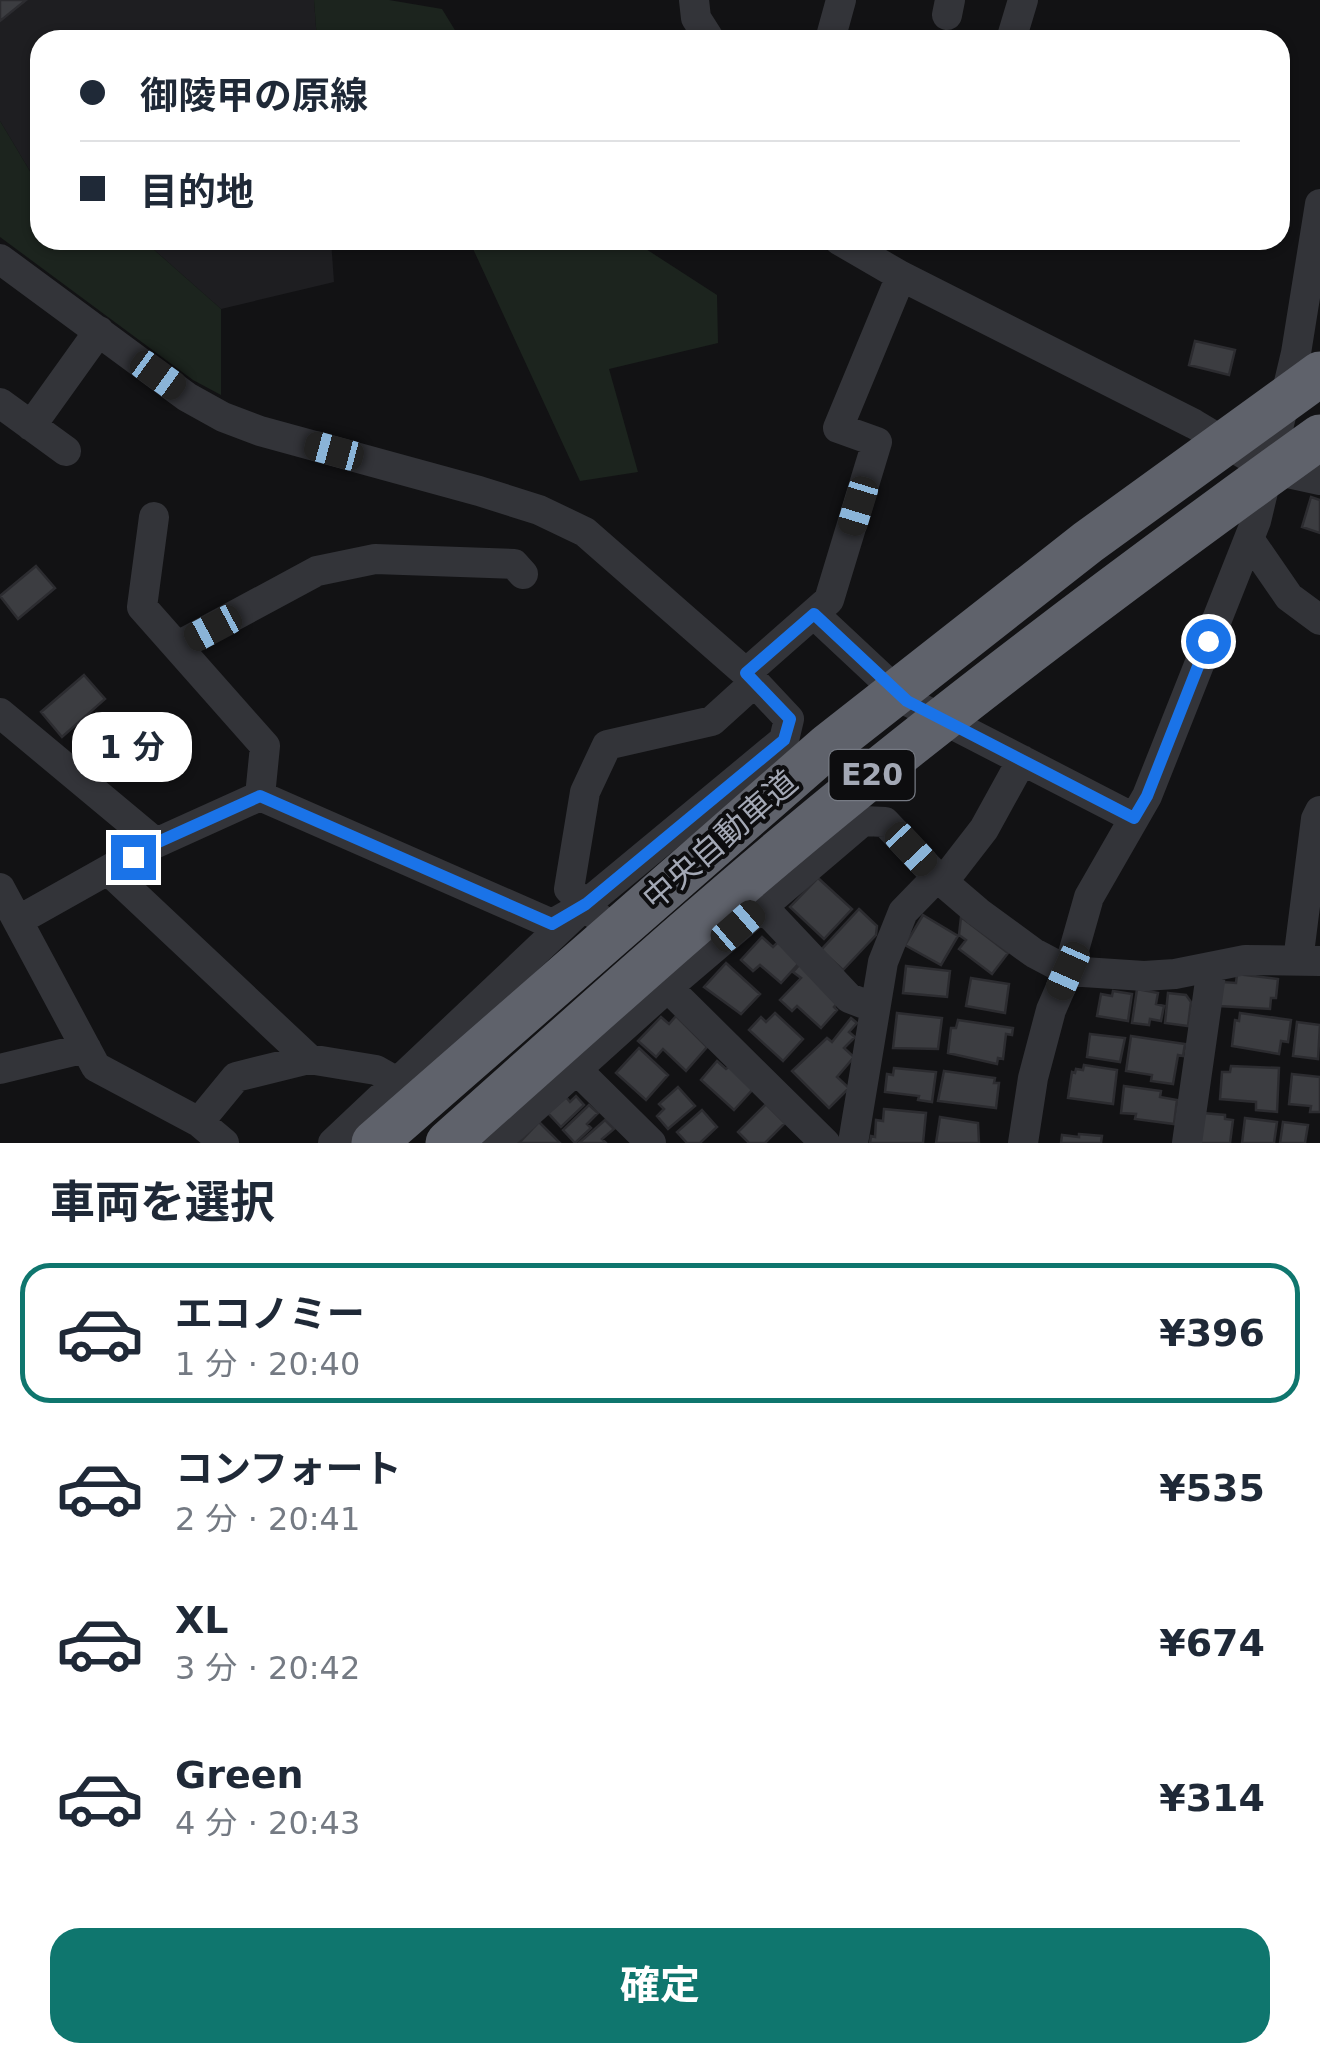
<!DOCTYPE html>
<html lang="ja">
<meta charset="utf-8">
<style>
:root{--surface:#fff;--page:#f6f6f7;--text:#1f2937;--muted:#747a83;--line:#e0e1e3;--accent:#0f766e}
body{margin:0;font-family:"DejaVu Sans","Noto Sans JP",sans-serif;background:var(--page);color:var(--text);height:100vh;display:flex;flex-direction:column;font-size:38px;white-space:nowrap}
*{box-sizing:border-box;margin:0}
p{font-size:32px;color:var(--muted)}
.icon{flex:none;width:55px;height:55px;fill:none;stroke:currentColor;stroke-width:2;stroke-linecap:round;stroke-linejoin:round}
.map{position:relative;height:1143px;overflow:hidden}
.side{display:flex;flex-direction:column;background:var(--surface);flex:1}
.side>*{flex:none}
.hud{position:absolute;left:30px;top:30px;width:1260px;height:220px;border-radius:30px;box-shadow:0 2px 8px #0004;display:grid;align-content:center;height:220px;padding:0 50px;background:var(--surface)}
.end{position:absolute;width:45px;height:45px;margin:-22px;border:12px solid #1a73e8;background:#fff;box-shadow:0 0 0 5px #fff}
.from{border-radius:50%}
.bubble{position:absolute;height:70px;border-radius:30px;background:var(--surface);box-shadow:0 2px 8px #0004;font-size:32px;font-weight:700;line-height:70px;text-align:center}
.car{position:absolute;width:30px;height:60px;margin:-30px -15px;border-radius:12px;box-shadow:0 0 8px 2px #0007;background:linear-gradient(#222 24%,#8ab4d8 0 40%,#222 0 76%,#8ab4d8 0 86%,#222 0)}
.hud b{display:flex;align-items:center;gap:35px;height:95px;font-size:38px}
.hud b+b{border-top:2px solid var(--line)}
.hud i{width:25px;height:25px;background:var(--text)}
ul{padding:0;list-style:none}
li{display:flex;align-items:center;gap:30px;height:140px;margin:0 20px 15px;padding:0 30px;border:5px solid transparent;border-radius:30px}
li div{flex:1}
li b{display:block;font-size:38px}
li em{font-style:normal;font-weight:700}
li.on{border-color:var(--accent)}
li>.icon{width:90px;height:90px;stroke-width:1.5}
h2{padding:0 50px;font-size:45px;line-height:120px}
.cta{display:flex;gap:20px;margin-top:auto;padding:20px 50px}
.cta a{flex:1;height:115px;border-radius:30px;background:var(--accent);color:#fff;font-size:40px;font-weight:700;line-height:115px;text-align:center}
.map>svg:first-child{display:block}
.built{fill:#1e1e21}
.green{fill:#1c241e}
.building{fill:#3c3d41;stroke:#2c2c30;stroke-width:2.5}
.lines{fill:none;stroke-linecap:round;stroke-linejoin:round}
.minor{stroke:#333439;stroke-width:30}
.highway-bridge{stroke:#5f626b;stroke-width:45}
.route{stroke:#1a73e8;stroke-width:12}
.labels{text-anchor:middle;stroke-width:8;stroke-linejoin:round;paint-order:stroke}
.shield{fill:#0d0d0f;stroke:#767a83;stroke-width:2.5}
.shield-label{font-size:30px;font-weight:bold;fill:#a3a8b5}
.street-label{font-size:32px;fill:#a3a8b5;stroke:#0d0d0f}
</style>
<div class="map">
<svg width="1320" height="1143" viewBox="0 0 1320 1143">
<rect width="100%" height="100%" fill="#121214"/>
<path class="built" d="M0 0H314L317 40H40V188L0 121Z
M143 240H331L334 282 221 309Z"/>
<path class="green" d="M314 0H389L442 9 461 40H317Z
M0 121 40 188V240H143L221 309V395L193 380 0 237Z
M469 240H632L717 295 718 343 609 369 638 472 580 481Z"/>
<path class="building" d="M0 0H26L0 21Z
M1195 341 1235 350 1229 375 1189 365Z
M1311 497 1320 500V533L1302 527Z
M36 566 55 588 18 619 0 596Z
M84 675 105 699 62 737 41 712Z
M818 878 852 909 824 939 790 907Z
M859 909 877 926 876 935 843 970 821 950Z
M923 915 958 936 941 965 905 945Z
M961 917 1008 953 992 974 959 949 966 940 959 935Z
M762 937 773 947 778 942 800 962 781 983 760 965 753 971 741 960Z
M802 962 839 1001 834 1007 837 1010 821 1028 797 1006 792 1011 780 1000 801 978 793 972Z
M726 963 760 994 741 1014 704 987Z
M906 966 950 971 947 997 903 993Z
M1237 974 1278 979 1276 998H1271L1270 1009 1219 1006 1222 982 1236 983Z
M971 978 1009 984 1005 1013 966 1006Z
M1137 989 1158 993 1156 1004 1164 1006 1161 1021 1150 1019 1149 1025 1132 1023Z
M1113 991 1132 994 1128 1021 1097 1016 1101 994 1112 996Z
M1168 993 1186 995 1191 1002 1188 1026 1165 1023Z
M775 1013 803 1039 783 1061 749 1030 761 1017 766 1022Z
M897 1013 942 1018 938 1049 893 1048Z
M1240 1013 1291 1020 1288 1042 1281 1041 1279 1054 1232 1046 1235 1020 1239 1021Z
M676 1016 707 1047 686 1071 663 1049 656 1057 638 1041 661 1017 669 1024Z
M851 1018 857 1023 849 1032 855 1037 844 1048 854 1057 837 1077 849 1088 829 1108 792 1071 827 1038 832 1042Z
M958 1020 1013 1028 1012 1035 1006 1034 1003 1059 998 1058 997 1064 948 1053 951 1028H956Z
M1297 1022 1320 1025 1318 1059 1293 1056Z
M1090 1034 1125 1038 1120 1062 1087 1057Z
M1131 1036 1185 1044 1183 1056 1178 1055 1173 1084 1151 1081 1152 1075 1126 1071Z
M639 1048 668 1075 646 1100 616 1073Z
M717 1061 726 1069 730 1066 754 1088 734 1110 701 1080Z
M1084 1065 1117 1070 1113 1104 1068 1098 1072 1072 1075 1073 1076 1069 1083 1070Z
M1231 1066 1279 1068 1277 1112 1256 1110V1102L1220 1099 1222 1072H1230Z
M894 1068 936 1072 932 1102 918 1100 919 1096 885 1092 887 1074 893 1075Z
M944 1071 995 1078 994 1083H999L996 1108 938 1101Z
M1292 1074 1320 1077V1112H1310L1311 1106 1289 1104Z
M1124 1086 1161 1091 1160 1097 1177 1100 1174 1124 1135 1119 1136 1114 1121 1113Z
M678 1087 695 1106 668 1129 657 1116 664 1109 659 1104Z
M576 1096 584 1105 561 1127 548 1113 566 1097 570 1102Z
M766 1104 785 1123 765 1143H749L738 1132Z
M589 1105 598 1113 587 1124 591 1128 575 1143 563 1130Z
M884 1109 926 1113 923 1143H870L871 1136 875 1137 876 1120 883 1121Z
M702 1110 717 1127 700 1143H687L677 1132Z
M1203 1113 1225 1115V1119L1233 1120 1230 1143H1200Z
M940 1117 978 1123 979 1143H936Z
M1245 1118 1277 1122 1274 1143H1242Z
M605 1120 614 1129 602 1139 606 1143H579Z
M539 1122 560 1143H519Z
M1283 1122 1308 1125 1305 1143H1280Z
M1079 1134 1102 1136 1101 1143H1061L1062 1135 1079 1137Z"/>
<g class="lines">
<path class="minor" d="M694 0 696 18 710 40
M947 15 950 0
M830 40 841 0
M1011 40 1023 0
M839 240 901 276 1194 424 1269 469 1320 480
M0 259 187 397 223 417 260 431 479 491 539 510 585 532 746 673 789 719 784 740 586 904 333 1143
M0 403 66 451
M31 426 99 331
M154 517 142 607 265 746 260 796
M1249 539 1289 597 1320 620
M814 614 907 701 1134 818
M178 646 317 571 375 559 514 564 523 574
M746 673 829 600 877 442 838 428 901 276
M0 713 156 843 260 796 552 924 575 911
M109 871 309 1059
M943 882 984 829 1022 760
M0 888 96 1067 199 1122 224 1143
M762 906 849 998 875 1008
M599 918 569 889 585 792 607 745 712 721 755 682
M19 920 156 843
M1298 961 1316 819 1320 811
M656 976 825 1143
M0 1069 86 1048
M576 1069 651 1143
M199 1122 236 1077 309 1059 376 1070 399 1083
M495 1143 668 987 863 821 885 822 937 877 978 912 1034 953 1068 971 1144 976 1175 974 1245 960 1320 961
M853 1143 883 962 903 912 937 877
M1023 1143 1033 1078 1051 1010 1068 971 1089 897 1147 796 1256 521 1296 353 1320 204
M1187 1143 1212 967"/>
<path class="highway-bridge" d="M374 1143 828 746 1088 542 1320 374
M448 1143C584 1022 719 899 860 785 1009 664 1164 549 1320 437"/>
</g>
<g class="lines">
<path class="route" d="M133 857 156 843 260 796 552 924 586 904 784 740 790 719 746 673 814 614 907 701 1134 818 1147 796 1208 641"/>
</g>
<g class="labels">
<rect class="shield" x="829.5" y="750" width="85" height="50" rx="8"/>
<g class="shield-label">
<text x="872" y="785">E20</text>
</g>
<g class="street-label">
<text transform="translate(720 840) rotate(-41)" y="11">中央自動車道</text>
</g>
</g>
</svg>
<i class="end from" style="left:1208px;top:641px"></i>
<i class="end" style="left:133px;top:857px"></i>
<div class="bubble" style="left:72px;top:712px;width:120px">1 分</div>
<i class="car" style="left:158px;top:375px;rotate:126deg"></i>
<i class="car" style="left:334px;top:451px;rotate:285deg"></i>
<i class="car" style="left:858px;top:506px;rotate:197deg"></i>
<i class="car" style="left:213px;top:628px;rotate:242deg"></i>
<i class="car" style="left:911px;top:849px;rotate:137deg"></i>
<i class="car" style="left:738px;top:926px;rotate:49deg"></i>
<i class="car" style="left:1068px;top:971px;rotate:204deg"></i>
<div class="hud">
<b><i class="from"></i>御陵甲の原線</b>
<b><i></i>目的地</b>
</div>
</div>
<section class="side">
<h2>車両を選択</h2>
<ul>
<li class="on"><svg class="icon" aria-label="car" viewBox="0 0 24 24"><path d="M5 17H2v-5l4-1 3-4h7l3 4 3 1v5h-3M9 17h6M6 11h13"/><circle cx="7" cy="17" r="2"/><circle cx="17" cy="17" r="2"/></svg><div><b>エコノミー</b><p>1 分 · 20:40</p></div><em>¥396</em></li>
<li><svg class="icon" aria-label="car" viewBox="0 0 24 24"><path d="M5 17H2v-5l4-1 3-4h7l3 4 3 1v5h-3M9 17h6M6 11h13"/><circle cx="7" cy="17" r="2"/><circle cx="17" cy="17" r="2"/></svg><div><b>コンフォート</b><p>2 分 · 20:41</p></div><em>¥535</em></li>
<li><svg class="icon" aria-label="car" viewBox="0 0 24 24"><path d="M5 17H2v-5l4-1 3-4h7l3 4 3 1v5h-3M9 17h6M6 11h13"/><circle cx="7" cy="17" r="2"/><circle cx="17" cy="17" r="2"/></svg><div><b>XL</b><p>3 分 · 20:42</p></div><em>¥674</em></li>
<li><svg class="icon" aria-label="car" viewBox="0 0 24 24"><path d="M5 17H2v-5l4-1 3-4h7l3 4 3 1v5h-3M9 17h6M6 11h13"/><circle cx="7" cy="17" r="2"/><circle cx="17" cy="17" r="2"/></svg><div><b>Green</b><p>4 分 · 20:43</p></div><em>¥314</em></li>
</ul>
<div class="cta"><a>確定</a></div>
</section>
